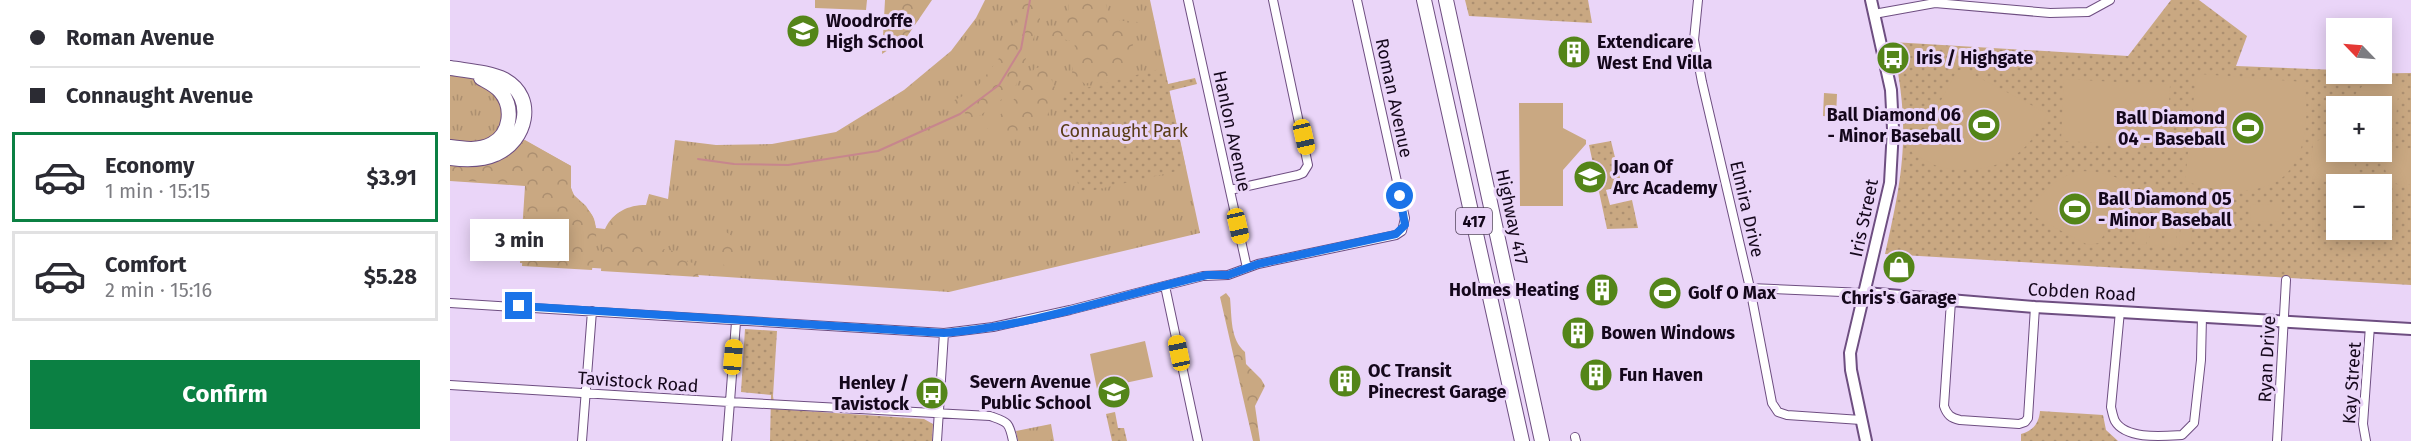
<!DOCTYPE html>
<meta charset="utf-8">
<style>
:root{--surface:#fff;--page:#f2f2f3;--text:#2b2b33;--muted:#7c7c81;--line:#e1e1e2;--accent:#0b8043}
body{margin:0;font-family:"Fira Sans",sans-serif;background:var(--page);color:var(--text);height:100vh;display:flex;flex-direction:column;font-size:22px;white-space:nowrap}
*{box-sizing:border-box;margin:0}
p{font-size:20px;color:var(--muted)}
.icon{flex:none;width:33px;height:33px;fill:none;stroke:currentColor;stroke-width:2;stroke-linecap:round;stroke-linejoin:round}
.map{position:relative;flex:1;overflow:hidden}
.drawer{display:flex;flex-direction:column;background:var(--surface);width:450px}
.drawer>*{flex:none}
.guide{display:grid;align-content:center;height:132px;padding:0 30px;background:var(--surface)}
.needle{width:39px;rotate:295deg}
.tools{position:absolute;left:1876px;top:18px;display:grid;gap:12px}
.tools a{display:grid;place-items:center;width:66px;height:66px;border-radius:0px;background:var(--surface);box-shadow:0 3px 15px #0003;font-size:30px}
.end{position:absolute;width:27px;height:27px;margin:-14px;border:8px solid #1a73e8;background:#fff;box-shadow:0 0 0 3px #fff}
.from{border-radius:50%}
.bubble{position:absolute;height:42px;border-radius:0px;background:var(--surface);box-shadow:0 3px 15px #0003;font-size:20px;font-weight:700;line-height:42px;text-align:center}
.car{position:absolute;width:18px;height:36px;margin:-18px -9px;border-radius:8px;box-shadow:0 0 4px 2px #0007;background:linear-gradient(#f5c518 24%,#345 0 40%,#f5c518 0 76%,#345 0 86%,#f5c518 0)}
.guide b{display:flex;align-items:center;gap:21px;height:57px;font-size:22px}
.guide b+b{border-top:2px solid var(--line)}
.guide i{width:15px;height:15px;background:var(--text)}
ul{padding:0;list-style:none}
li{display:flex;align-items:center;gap:18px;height:90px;margin:0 12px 9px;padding:0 18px;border:3px solid var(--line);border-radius:0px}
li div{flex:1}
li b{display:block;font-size:22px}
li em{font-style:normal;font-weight:700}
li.active{border-color:var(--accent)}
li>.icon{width:54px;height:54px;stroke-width:1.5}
.button{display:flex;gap:12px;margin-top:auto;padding:12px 30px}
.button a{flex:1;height:69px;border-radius:0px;background:var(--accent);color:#fff;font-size:24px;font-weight:700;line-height:69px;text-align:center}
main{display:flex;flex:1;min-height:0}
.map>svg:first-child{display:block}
.grass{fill:url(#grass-tufts)}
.forest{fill:url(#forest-crowns)}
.park{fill:url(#park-dots);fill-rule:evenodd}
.garden{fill:#c9a882}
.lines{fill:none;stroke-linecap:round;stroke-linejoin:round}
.stream{stroke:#c7868d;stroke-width:2}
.street-casing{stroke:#6e4e81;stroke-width:10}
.secondary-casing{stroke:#6e4e81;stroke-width:14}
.highway-casing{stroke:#6e4e81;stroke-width:16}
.street{stroke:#fff;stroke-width:8}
.secondary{stroke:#fff;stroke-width:10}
.highway{stroke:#fff;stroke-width:14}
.route{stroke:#1a73e8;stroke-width:8}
.labels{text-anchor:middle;stroke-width:6;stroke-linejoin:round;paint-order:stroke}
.shield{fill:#ead5f8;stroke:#54455d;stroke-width:1.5}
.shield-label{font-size:16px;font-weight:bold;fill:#14071b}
.poi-label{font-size:18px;font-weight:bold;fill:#14071b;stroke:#ead5f8;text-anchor:start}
.street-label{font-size:18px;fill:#14071b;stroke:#ead5f8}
.park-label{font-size:18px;fill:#593c16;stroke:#ead5f8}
</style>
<main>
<section class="drawer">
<div class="guide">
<b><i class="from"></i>Roman Avenue</b>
<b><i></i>Connaught Avenue</b>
</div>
<ul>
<li class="active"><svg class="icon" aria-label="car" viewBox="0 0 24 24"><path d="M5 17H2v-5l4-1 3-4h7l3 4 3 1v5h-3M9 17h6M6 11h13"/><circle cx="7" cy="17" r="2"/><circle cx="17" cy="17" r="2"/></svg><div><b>Economy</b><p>1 min · 15:15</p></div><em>$3.91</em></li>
<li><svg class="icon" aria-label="car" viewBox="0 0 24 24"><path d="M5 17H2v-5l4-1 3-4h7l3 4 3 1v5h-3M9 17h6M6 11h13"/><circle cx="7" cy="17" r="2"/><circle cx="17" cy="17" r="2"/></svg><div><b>Comfort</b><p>2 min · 15:16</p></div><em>$5.28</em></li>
</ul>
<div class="button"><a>Confirm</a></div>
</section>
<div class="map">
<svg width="1961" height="441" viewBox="0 0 1961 441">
<defs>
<pattern id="grass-tufts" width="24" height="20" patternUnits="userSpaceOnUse" patternTransform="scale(1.5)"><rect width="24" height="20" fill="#c9a882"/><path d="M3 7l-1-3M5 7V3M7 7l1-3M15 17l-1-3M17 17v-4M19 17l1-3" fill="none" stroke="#ac8f70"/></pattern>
<pattern id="forest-crowns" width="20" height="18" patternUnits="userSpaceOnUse" patternTransform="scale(1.5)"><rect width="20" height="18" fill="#c9a882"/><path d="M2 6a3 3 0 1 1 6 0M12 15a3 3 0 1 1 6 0" fill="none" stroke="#ac8f70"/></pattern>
<pattern id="park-dots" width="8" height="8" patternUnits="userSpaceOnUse" patternTransform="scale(1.5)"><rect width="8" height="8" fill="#c9a882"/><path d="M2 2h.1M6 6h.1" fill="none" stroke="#ac8f70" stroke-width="1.8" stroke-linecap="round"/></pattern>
</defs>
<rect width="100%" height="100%" fill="#ead5f8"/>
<path class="grass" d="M535 0H700L750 233 499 292 70 263 75 186 0 181V74L52 84 58 88 70 107 65 135 121 166V188L124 195 136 206 143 217 146 228 155 229C163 212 178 205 196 205L199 194 218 199 225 140 266 145 322 144 386 132 454 90 501 51 526 18Z
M601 424 604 441H568L566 431Z"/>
<path class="forest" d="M435 0H482L456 38 432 54Z
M572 0H589L590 21 564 90 524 120 500 102 524 91 559 45Z
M619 0H655L659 20 688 22 681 53 682 67 635 84 622 73 625 42 600 36 619 10Z
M596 67 606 90 595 122 548 137 537 128 560 105 585 68Z
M75 140 121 166C121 175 119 186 123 194 129 204 140 208 144 219 149 234 144 254 142 270L72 266 77 184 0 180V166C29 169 55 163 75 140Z
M170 212 174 216 173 227 178 232 196 233 198 250 210 252 214 249 223 251 228 259 243 263 249 277 151 271C153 250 150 225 170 212Z
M272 229 283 237 287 253 282 271H279L272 263Z
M776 293 780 298C782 318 780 339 795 352L796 364 811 379 815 386 805 406 810 441H803L770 297Z"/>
<path class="park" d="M1015 0H1138L1142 23 1019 16Z
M1721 0H1749L1797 36 1786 66 1887 70V74L1961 73V285L1435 254C1454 171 1461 127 1442 42L1678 56ZM1887 106H1932V152H1887ZM1887 184H1932V230H1887Z
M714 68 718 84 745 78 747 84 719 91 736 169 636 192 629 189 614 116 612 94Z
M1161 141 1172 186 1156 190 1160 205 1182 200 1188 228 1157 229 1139 145Z
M295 329 327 331 323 396 325 409 474 419 483 424 482 441H320L321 395 291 392Z
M1590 411 1653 415 1656 430 1668 441H1571V434C1583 431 1589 423 1590 411Z
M665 412 668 428H674L677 441H662L656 414Z"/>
<path class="garden" d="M365 0H417L416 10 365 8Z
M1513 69 1598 114C1589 128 1581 144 1567 154 1545 170 1513 174 1487 166 1479 163 1470 157 1462 153L1507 71Z
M1750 74 1854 82C1859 111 1858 156 1833 177 1808 198 1763 191 1735 181L1746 78Z
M1614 79 1720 85 1717 146 1611 141Z
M1916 82 1945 83 1949 86 1946 118 1932 126V106H1904L1906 93Z
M1374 93 1387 94 1386 117 1373 116Z
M1069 103H1113V128L1136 140V144L1113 170V206H1070Z
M1877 136 1887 137V152H1904L1905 168 1896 181 1861 179 1859 176 1863 143Z
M1961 148V184C1939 190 1927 167 1941 151Z
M1629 171C1650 171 1664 174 1681 186L1649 243 1638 245 1581 215C1589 192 1605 178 1629 171Z
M1801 204 1831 205 1830 222 1800 221Z
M1686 219 1698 220 1696 245 1685 244Z
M1701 220 1713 221 1711 246 1699 245Z
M1716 221 1727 222 1726 247 1714 246Z
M1731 222 1742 223 1741 248 1729 247Z
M695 341 703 377 647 389 640 354Z"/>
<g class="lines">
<path class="stream" d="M248 159 284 164 338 165 428 151 510 114 549 85 571 49 580 0"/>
<defs>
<path id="street" d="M738 0 797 268
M1248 0 1244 40 1252 82 1300 288 1322 403 1328 412 1337 415 1411 420
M1424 14 1485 3 1600 13 1638 12 1660 0
M780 190 848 175 853 173 858 165 823 0
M715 286 748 441
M1300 288 1415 293
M1501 301 1494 406C1497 415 1501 418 1510 420L1569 424 1575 422 1578 418 1585 307
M0 303 494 333 543 327 620 310 753 276 778 275 808 264 946 235 952 231 955 218 907 0
M1670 311 1661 407C1662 411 1663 417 1665 421 1676 440 1714 436 1732 435L1744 423 1751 360 1752 316
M0 385 279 402 540 416C557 422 559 421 563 441
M1125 437 1126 441
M132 441 142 311
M277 441 286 322
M487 441 494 333
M1827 441 1836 280
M1916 441 1913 424 1920 326"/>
<path id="secondary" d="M1415 293 1585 307 1961 329
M1416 441 1401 370 1400 353 1440 183 1443 129 1441 90 1421 0"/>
<path id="highway" d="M974 0 1072 441
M996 0 1092 441
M0 68C18 71 39 72 55 80 87 98 76 141 46 154 33 160 15 160 0 158
M0 147C14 149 29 151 42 144 61 134 64 107 50 91 45 85 38 82 31 78"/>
</defs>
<use href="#street" class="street-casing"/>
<use href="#secondary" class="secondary-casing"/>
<use href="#highway" class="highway-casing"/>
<use href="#street" class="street"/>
<use href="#secondary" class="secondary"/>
<use href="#highway" class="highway"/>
</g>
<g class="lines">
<path class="route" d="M69 306 494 333C584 326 670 295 757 275H778L808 264 946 234 955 225 950 196"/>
</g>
<defs>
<symbol id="school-disc" viewBox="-11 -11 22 22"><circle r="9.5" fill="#548519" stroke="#ead5f8"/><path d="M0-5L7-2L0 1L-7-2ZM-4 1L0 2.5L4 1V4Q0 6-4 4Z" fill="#fff"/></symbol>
<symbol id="building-disc" viewBox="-11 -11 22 22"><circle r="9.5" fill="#548519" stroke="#ead5f8"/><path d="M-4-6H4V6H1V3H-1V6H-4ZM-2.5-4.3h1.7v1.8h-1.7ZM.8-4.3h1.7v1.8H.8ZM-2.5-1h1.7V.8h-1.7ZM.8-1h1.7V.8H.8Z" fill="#fff"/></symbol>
<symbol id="bus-disc" viewBox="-11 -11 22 22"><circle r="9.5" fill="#548519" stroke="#ead5f8"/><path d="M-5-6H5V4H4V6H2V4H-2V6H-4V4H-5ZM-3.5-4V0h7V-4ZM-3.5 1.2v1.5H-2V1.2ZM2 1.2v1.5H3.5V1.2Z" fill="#fff"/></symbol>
<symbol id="stadium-disc" viewBox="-11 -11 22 22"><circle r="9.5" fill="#548519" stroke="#ead5f8"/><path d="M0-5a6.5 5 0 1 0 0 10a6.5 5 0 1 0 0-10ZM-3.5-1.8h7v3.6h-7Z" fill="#fff"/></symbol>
<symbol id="shop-disc" viewBox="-11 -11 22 22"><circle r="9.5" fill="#548519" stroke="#ead5f8"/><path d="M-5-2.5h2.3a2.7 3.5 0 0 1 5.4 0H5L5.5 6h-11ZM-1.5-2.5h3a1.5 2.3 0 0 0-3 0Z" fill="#fff"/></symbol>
</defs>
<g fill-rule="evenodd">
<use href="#school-disc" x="334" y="12" width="38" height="38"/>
<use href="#building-disc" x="1105" y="33" width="38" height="38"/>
<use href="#bus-disc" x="1424" y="39" width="38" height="38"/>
<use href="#stadium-disc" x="1515" y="106" width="38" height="38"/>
<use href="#stadium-disc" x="1779" y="109" width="38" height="38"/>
<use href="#school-disc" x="1121" y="158" width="38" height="38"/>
<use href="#stadium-disc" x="1606" y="190" width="38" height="38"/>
<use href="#shop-disc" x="1430" y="248" width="38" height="38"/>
<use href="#building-disc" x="1133" y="271" width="38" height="38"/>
<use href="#stadium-disc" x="1196" y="274" width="38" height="38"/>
<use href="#building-disc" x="1109" y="314" width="38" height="38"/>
<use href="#building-disc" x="1127" y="356" width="38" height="38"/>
<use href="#building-disc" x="876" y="362" width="38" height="38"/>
<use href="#school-disc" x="645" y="373" width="38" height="38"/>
<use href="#bus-disc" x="463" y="374" width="38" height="38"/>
</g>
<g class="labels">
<rect class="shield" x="1006" y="208" width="36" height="26" rx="4.5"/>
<g class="shield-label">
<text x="1024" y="227">417</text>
</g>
<g class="poi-label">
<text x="376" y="27">Woodroffe<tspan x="376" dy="21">High School</tspan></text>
<text x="1147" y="48">Extendicare<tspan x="1147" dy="21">West End Villa</tspan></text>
<text x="1466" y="64">Iris / Highgate</text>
<text x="1511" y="121" text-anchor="end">Ball Diamond 06<tspan x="1511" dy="21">- Minor Baseball</tspan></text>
<text x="1775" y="124" text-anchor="end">Ball Diamond<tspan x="1775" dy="21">04 - Baseball</tspan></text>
<text x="1163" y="173">Joan Of<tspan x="1163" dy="21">Arc Academy</tspan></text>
<text x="1648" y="205">Ball Diamond 05<tspan x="1648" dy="21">- Minor Baseball</tspan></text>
<text x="1129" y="296" text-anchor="end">Holmes Heating</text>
<text x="1238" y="299">Golf O Max</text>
<text x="1449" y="304" text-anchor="middle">Chris's Garage</text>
<text x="1151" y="339">Bowen Windows</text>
<text x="918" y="377">OC Transit<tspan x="918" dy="21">Pinecrest Garage</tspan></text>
<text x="1169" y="381">Fun Haven</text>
<text x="641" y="388" text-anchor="end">Severn Avenue<tspan x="641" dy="21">Public School</tspan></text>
<text x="459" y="389" text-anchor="end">Henley /<tspan x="459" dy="21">Tavistock</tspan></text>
</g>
<g class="street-label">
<text transform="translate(944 98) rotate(78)" y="6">Roman Avenue</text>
<text transform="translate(782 131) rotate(78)" y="6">Hanlon Avenue</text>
<text transform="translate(1297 209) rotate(77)" y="6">Elmira Drive</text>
<text transform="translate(1062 217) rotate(78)" y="6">Highway 417</text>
<text transform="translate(1414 218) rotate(-78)" y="6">Iris Street</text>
<text transform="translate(1632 292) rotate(3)" y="6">Cobden Road</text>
<text transform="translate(1817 359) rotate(-87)" y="6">Ryan Drive</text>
<text transform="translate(188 382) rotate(4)" y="6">Tavistock Road</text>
<text transform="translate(1902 383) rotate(-86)" y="6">Kay Street</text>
</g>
<g class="park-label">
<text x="674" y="137">Connaught Park</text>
</g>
</g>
</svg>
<div class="tools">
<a><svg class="needle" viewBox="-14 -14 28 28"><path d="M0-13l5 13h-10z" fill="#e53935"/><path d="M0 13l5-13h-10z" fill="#7c7c81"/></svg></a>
<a>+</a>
<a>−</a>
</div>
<i class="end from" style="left:950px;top:196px"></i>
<i class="end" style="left:69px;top:306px"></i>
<div class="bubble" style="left:20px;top:219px;width:99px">3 min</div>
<i class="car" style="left:854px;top:137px;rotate:167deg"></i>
<i class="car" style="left:788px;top:226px;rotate:167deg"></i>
<i class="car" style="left:729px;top:353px;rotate:348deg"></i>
<i class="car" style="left:283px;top:357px;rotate:5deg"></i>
</div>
</main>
